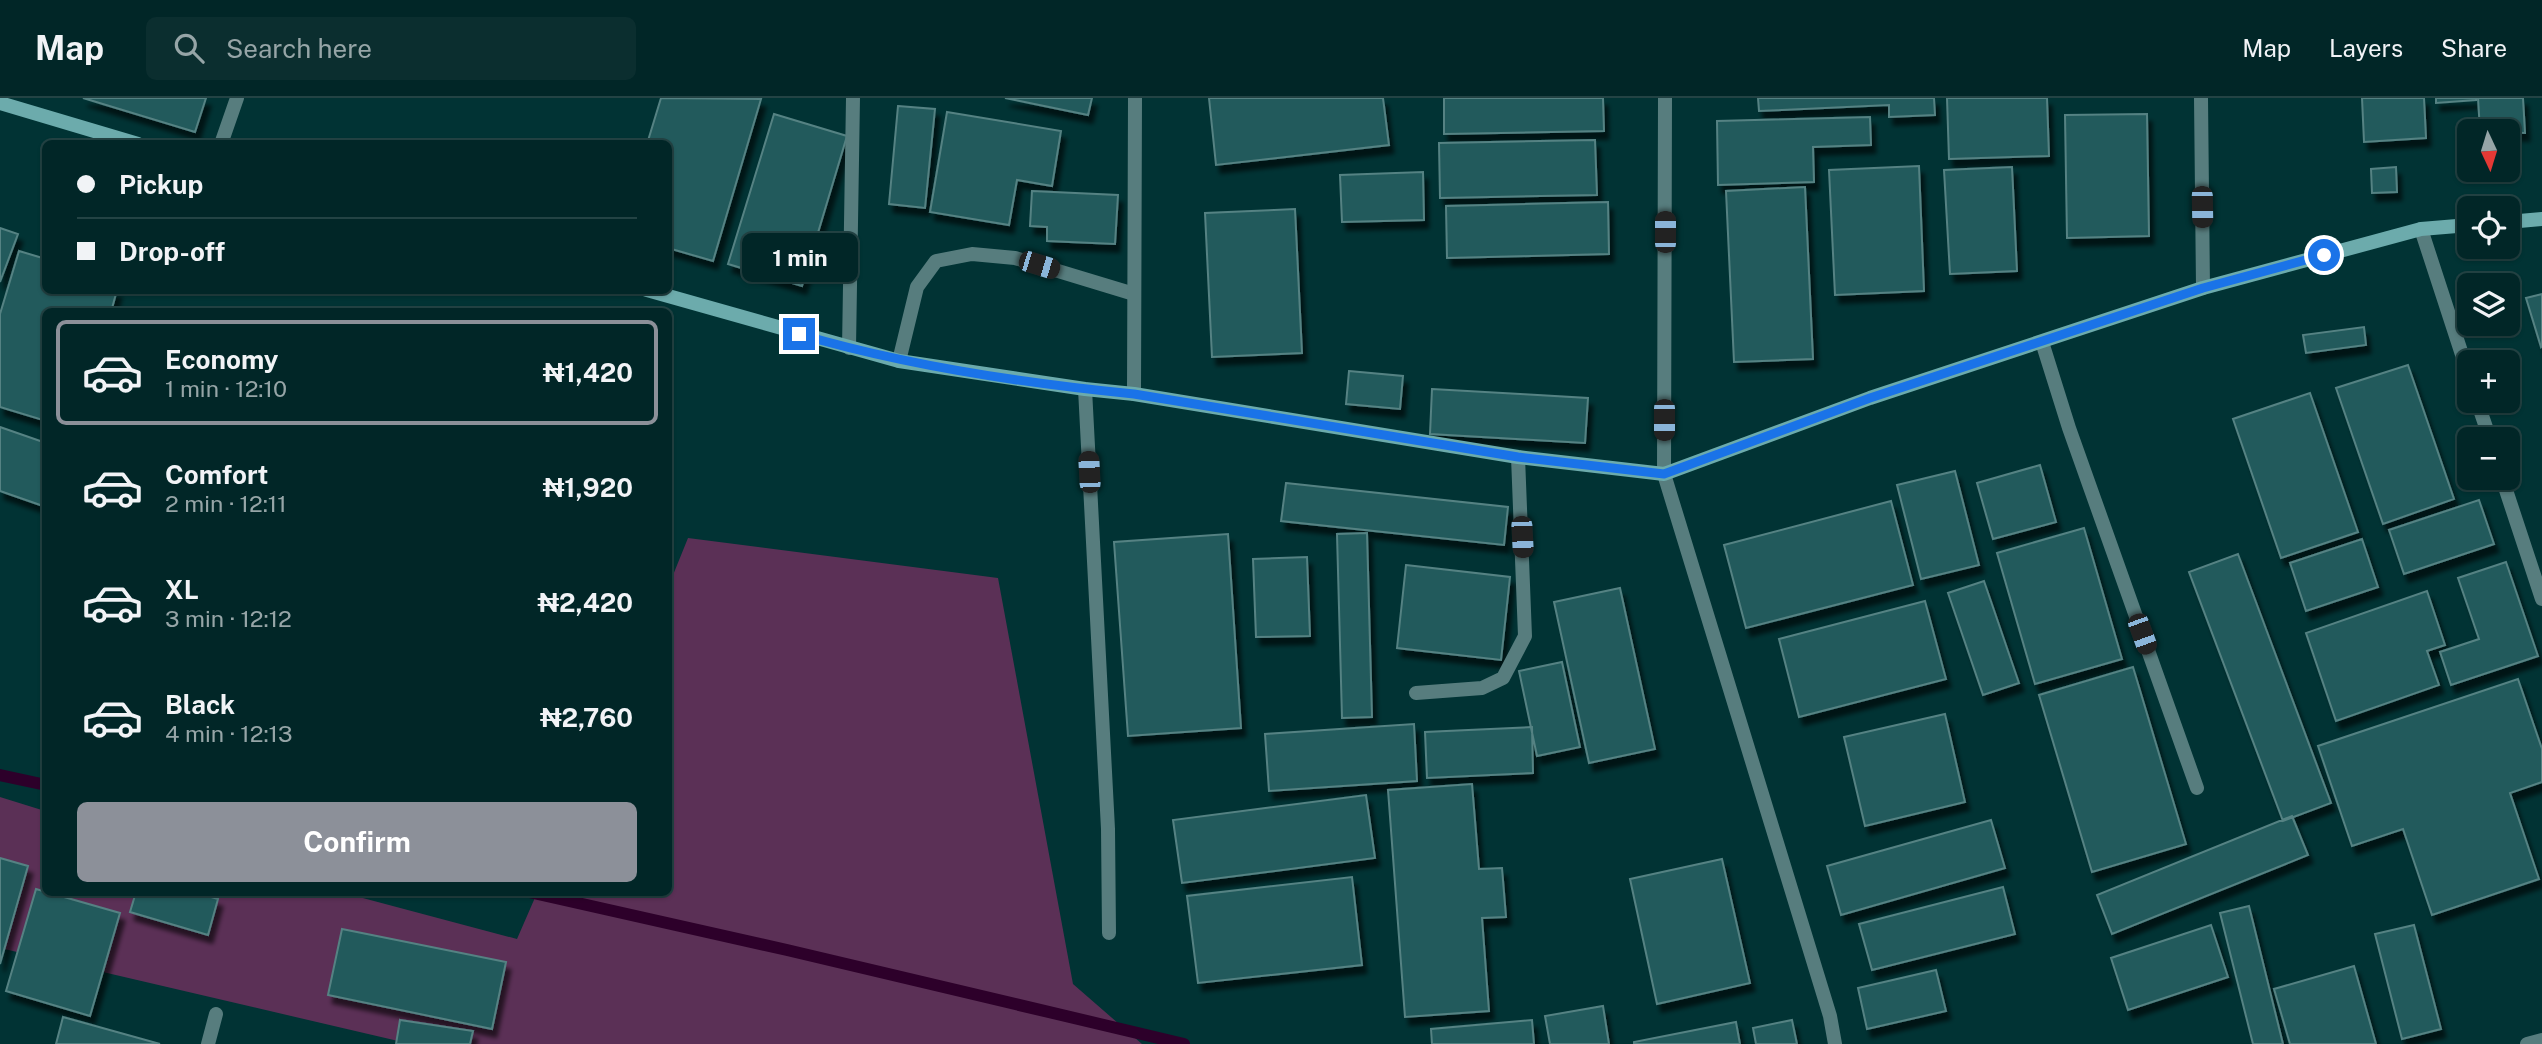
<!DOCTYPE html>
<meta charset="utf-8">
<style>
:root{--surface:#012627;--page:#0b2e2f;--text:#f1f3f6;--muted:#96a5a7;--line:#234344;--accent:#8c9099}
body{margin:0;font-family:"Public Sans",sans-serif;background:var(--page);color:var(--text);height:100vh;display:flex;flex-direction:column;font-size:26px;white-space:nowrap}
*{box-sizing:border-box;margin:0}
p{font-size:23px;color:var(--muted)}
.icon{flex:none;width:38px;height:38px;fill:none;stroke:currentColor;stroke-width:2;stroke-linecap:round;stroke-linejoin:round}
.map{position:relative;flex:1;overflow:hidden}
.side{position:absolute;left:42px;top:210px;width:630px;height:588px;display:flex;flex-direction:column;background:var(--surface);border-radius:10px;box-shadow:0 2px 5px #0004,0 0 0 2px var(--line)}
.side>*{flex:none}
.hud{position:absolute;left:42px;top:42px;width:630px;height:154px;border-radius:10px;box-shadow:0 2px 5px #0004,0 0 0 2px var(--line);display:grid;align-content:center;height:154px;padding:0 35px;background:var(--surface)}
.needle{width:46px;rotate:176deg}
.fabs{position:absolute;left:2457px;top:21px;display:grid;gap:14px}
.fabs a{display:grid;place-items:center;width:63px;height:63px;border-radius:10px;background:var(--surface);box-shadow:0 2px 5px #0004,0 0 0 2px var(--line);font-size:35px}
.end{position:absolute;width:32px;height:32px;margin:-16px;border:9px solid #1a73e8;background:#fff;box-shadow:0 0 0 4px #fff}
.from{border-radius:50%}
.bubble{position:absolute;height:49px;border-radius:10px;background:var(--surface);box-shadow:0 2px 5px #0004,0 0 0 2px var(--line);font-size:23px;font-weight:700;line-height:49px;text-align:center}
.car{position:absolute;width:21px;height:42px;margin:-21px -10px;border-radius:9px;box-shadow:0 0 5px 2px #0007;background:linear-gradient(#222 24%,#8ab4d8 0 40%,#222 0 76%,#8ab4d8 0 86%,#222 0)}
.hud b{display:flex;align-items:center;gap:24px;height:66px;font-size:26px}
.hud b+b{border-top:2px solid var(--line)}
.hud i{width:18px;height:18px;background:var(--text)}
ul{padding:12px 0 0;list-style:none}
li{display:flex;align-items:center;gap:21px;height:105px;margin:0 14px 10px;padding:0 21px;border:4px solid transparent;border-radius:10px}
li div{flex:1}
li b{display:block;font-size:26px}
li em{font-style:normal;font-weight:700}
li.selected{border-color:var(--accent)}
li>.icon{width:63px;height:63px;stroke-width:1.5}
.cta{display:flex;gap:14px;margin-top:auto;padding:14px 35px}
.cta a{flex:1;height:80px;border-radius:10px;background:var(--accent);color:#fff;font-size:28px;font-weight:700;line-height:80px;text-align:center}
header{display:flex;align-items:center;gap:42px;box-sizing:border-box;height:98px;padding:0 35px;background:var(--surface);border-bottom:2px solid var(--line)}
header strong{font-size:33px}
nav{display:flex;gap:38px;margin-inline-start:auto;font-size:24px}
.search{width:490px;height:63px;background:var(--page);display:flex;align-items:center;gap:18px;box-sizing:border-box;padding:0 24px;border-radius:10px;color:var(--muted);font-size:26px}
.map>svg:first-child{display:block}
.green{fill:#5b3056}
.lines{fill:none;stroke-linecap:round;stroke-linejoin:round}
.stream{stroke:#2d002a;stroke-width:12}
.building{fill:#235a5b;stroke:#558283;stroke-width:2;filter:url(#shadow)}
.lane{stroke:#577d7e;stroke-width:14}
.street{stroke:#577d7e;stroke-width:14}
.secondary{stroke:#6cabac;stroke-width:14}
.route{stroke:#1a73e8;stroke-width:9}
</style>
<header>
<strong>Map</strong>
<div class="search"><svg class="icon" aria-label="search" viewBox="0 0 24 24"><circle cx="10" cy="10" r="6"/><path d="M15 15l6 6"/></svg>Search here</div>
<nav><a>Map</a><a>Layers</a><a>Share</a></nav>
</header>
<div class="map">
<svg width="2542" height="946" viewBox="0 0 2542 946">
<defs>
<filter id="shadow"><feDropShadow dx="4.5" dy="8" stdDeviation="2" flood-color="#0009"/></filter>
</defs>
<rect width="100%" height="100%" fill="#013334"/>
<path class="green" d="M688 440 998 480 1073 886 1142 946H411L0 850V699L45 713 46 794 344 795 517 841 537 795 668 794 669 487Z"/>
<g class="lines">
<path class="stream" d="M0 677 46 687
M529 794 787 852 1184 946"/>
</g>
<path class="building" d="M83 0H206L195 34Z
M661 0 761 1 713 163 668 150V46H647Z
M1005 0H1092L1088 17Z
M1209 0H1383L1389 47 1216 67Z
M1444 0H1603L1604 33 1444 36Z
M1758 0H1934L1935 17 1889 19V7L1759 13Z
M1947 0H2047L2049 58 1949 61Z
M2362 0H2424L2426 40 2364 44Z
M2436 0H2476V2L2436 5Z
M2478 0H2523L2525 35 2480 33Z
M898 8 935 11 925 110 889 106Z
M947 14 1061 33 1052 88 1017 82 1009 127 930 114Z
M774 16 847 38 802 188 728 166Z
M2147 16 2149 138 2067 140 2065 17Z
M1870 19 1871 47 1813 49 1814 84 1718 87 1717 23Z
M1595 42 1597 97 1440 100 1439 45Z
M1919 68 1924 193 1835 197 1829 72Z
M2012 69 2017 173 1950 176 1944 72Z
M2396 69 2397 94 2372 95 2371 71Z
M1423 74 1424 122 1342 124 1340 77Z
M1805 89 1813 261 1734 264 1726 93Z
M1032 93 1118 97 1115 146 1047 143V129L1030 128Z
M1608 104 1609 156 1447 160 1446 108Z
M1295 111 1302 255 1212 259 1205 115Z
M0 130 18 136 0 184Z
M19 153 46 161V192H117L111 214H46V323L0 309V216Z
M2542 196V248L2541 249 2526 200Z
M2364 229 2366 247 2306 255 2303 237Z
M2408 267 2454 401 2383 426 2336 290Z
M1349 273 1403 278 1400 311 1346 306Z
M1432 291 1588 300 1585 345 1430 336Z
M2310 295 2358 434 2281 460 2233 321Z
M0 329 46 345V409L0 393Z
M2040 367 2056 424 1993 441 1977 385Z
M1955 373 1979 467 1921 481 1897 387Z
M1286 385 1508 409 1504 447 1281 423Z
M2479 402 2494 446 2404 476 2389 432Z
M1891 403 1913 487 1746 530 1724 447Z
M2084 430 2122 561 2035 586 1997 455Z
M1367 435 1372 619 1342 620 1337 436Z
M1228 436 1241 630 1128 638 1114 444Z
M2362 441 2378 489 2306 513 2290 465Z
M2238 456 2331 705 2283 723 2189 474Z
M1307 459 1310 538 1256 539 1253 461Z
M2506 464 2538 558 2451 587 2440 554 2479 541 2458 480Z
M1406 467 1510 479 1501 562 1397 550Z
M1984 483 2019 585 1983 597 1948 495Z
M1620 490 1655 651 1589 665 1554 504Z
M2427 493 2445 547 2427 553 2439 587 2336 623 2306 535Z
M1925 503 1946 581 1799 619 1779 541Z
M1562 564 1580 649 1537 658 1519 573Z
M2133 569 2186 746 2092 774 2039 597Z
M2518 581 2542 651V684L2510 695 2539 781 2432 817 2403 731 2352 748 2318 648Z
M1945 616 1965 704 1865 728 1844 639Z
M1414 626 1417 683 1269 693 1265 636Z
M1532 629 1533 675 1427 680 1425 634Z
M1472 686 1479 771 1502 770 1506 819 1482 820 1489 913 1405 919 1388 692Z
M1366 697 1375 760 1182 785 1173 722Z
M2292 718 2308 757 2112 836 2097 797Z
M1991 722 2005 770 1841 817 1827 768Z
M0 760 28 768 0 866Z
M1722 761 1750 885 1657 906 1630 781Z
M1352 779 1362 867 1198 885 1187 798Z
M2003 789 2015 836 1872 872 1859 826Z
M36 791 120 815 90 918 6 893Z
M136 794H194L218 801 208 837 130 814Z
M2249 808 2283 946H2253L2220 815Z
M2211 827 2228 879 2128 912 2111 860Z
M2414 827 2441 931 2402 941 2375 836Z
M342 831 506 864 492 931 328 897Z
M2354 868 2376 946H2290L2274 891Z
M1936 872 1946 913 1867 931 1858 890Z
M1603 908 1609 946H1550L1545 918Z
M63 919 160 946H56Z
M400 922 473 933 470 946H396Z
M1532 922 1534 946H1432L1431 931Z
M1792 922 1797 946H1756L1753 930Z
M1736 924 1740 946H1634V944Z"/>
<g class="lines">
<path class="lane" d="M2042 244 2069 330 2197 690
M899 263 917 189 936 163 972 156 1015 160 1134 196
M1416 595 1482 590 1503 580 1525 538 1518 359"/>
<path class="street" d="M1665 0 1664 376 1830 918 1835 946
M2201 0 2203 190
M221 46 237 0
M2421 131 2469 278
M849 250 853 0
M1085 291 1108 731 1109 835
M1134 296 1135 0
M2477 303 2490 341
M2502 380 2542 501
M208 946 216 916
M2527 946 2542 942"/>
<path class="secondary" d="M0 5 138 46
M2508 124 2542 121
M647 192 899 263 1085 291 1134 296 1518 359 1664 376 1870 300 2203 190 2421 131 2469 127"/>
</g>
<g class="lines">
<path class="route" d="M799 236C907 268 1021 285 1134 296L1518 359 1664 376 1870 300 2203 190 2324 157"/>
</g>
</svg>
<div class="fabs">
<a><svg class="needle" viewBox="-14 -14 28 28"><path d="M0-13l5 13h-10z" fill="#e53935"/><path d="M0 13l5-13h-10z" fill="#96a5a7"/></svg></a>
<a><svg class="icon" aria-label="locate" viewBox="0 0 24 24"><circle cx="12" cy="12" r="6"/><path d="M12 2v4M12 18v4M2 12h4M18 12h4"/></svg></a>
<a><svg class="icon" aria-label="layers" viewBox="0 0 24 24"><path d="M12 4l9 5-9 5-9-5zM3 14l9 5 9-5"/></svg></a>
<a>+</a>
<a>−</a>
</div>
<i class="end from" style="left:2324px;top:157px"></i>
<i class="end" style="left:799px;top:236px"></i>
<div class="bubble" style="left:742px;top:135px;width:116px">1 min</div>
<i class="car" style="left:2202px;top:109px;rotate:179deg"></i>
<i class="car" style="left:1665px;top:134px;rotate:0deg"></i>
<i class="car" style="left:1039px;top:167px;rotate:107deg"></i>
<i class="car" style="left:1664px;top:322px;rotate:180deg"></i>
<i class="car" style="left:1089px;top:374px;rotate:357deg"></i>
<i class="car" style="left:1522px;top:439px;rotate:177deg"></i>
<i class="car" style="left:2142px;top:536px;rotate:160deg"></i>
<div class="hud">
<b><i class="from"></i>Pickup</b>
<b><i></i>Drop-off</b>
</div>
<section class="side">
<ul>
<li class="selected"><svg class="icon" aria-label="car" viewBox="0 0 24 24"><path d="M5 17H2v-5l4-1 3-4h7l3 4 3 1v5h-3M9 17h6M6 11h13"/><circle cx="7" cy="17" r="2"/><circle cx="17" cy="17" r="2"/></svg><div><b>Economy</b><p>1 min · 12:10</p></div><em>₦1,420</em></li>
<li><svg class="icon" aria-label="car" viewBox="0 0 24 24"><path d="M5 17H2v-5l4-1 3-4h7l3 4 3 1v5h-3M9 17h6M6 11h13"/><circle cx="7" cy="17" r="2"/><circle cx="17" cy="17" r="2"/></svg><div><b>Comfort</b><p>2 min · 12:11</p></div><em>₦1,920</em></li>
<li><svg class="icon" aria-label="car" viewBox="0 0 24 24"><path d="M5 17H2v-5l4-1 3-4h7l3 4 3 1v5h-3M9 17h6M6 11h13"/><circle cx="7" cy="17" r="2"/><circle cx="17" cy="17" r="2"/></svg><div><b>XL</b><p>3 min · 12:12</p></div><em>₦2,420</em></li>
<li><svg class="icon" aria-label="car" viewBox="0 0 24 24"><path d="M5 17H2v-5l4-1 3-4h7l3 4 3 1v5h-3M9 17h6M6 11h13"/><circle cx="7" cy="17" r="2"/><circle cx="17" cy="17" r="2"/></svg><div><b>Black</b><p>4 min · 12:13</p></div><em>₦2,760</em></li>
</ul>
<div class="cta"><a>Confirm</a></div>
</section>
</div>
